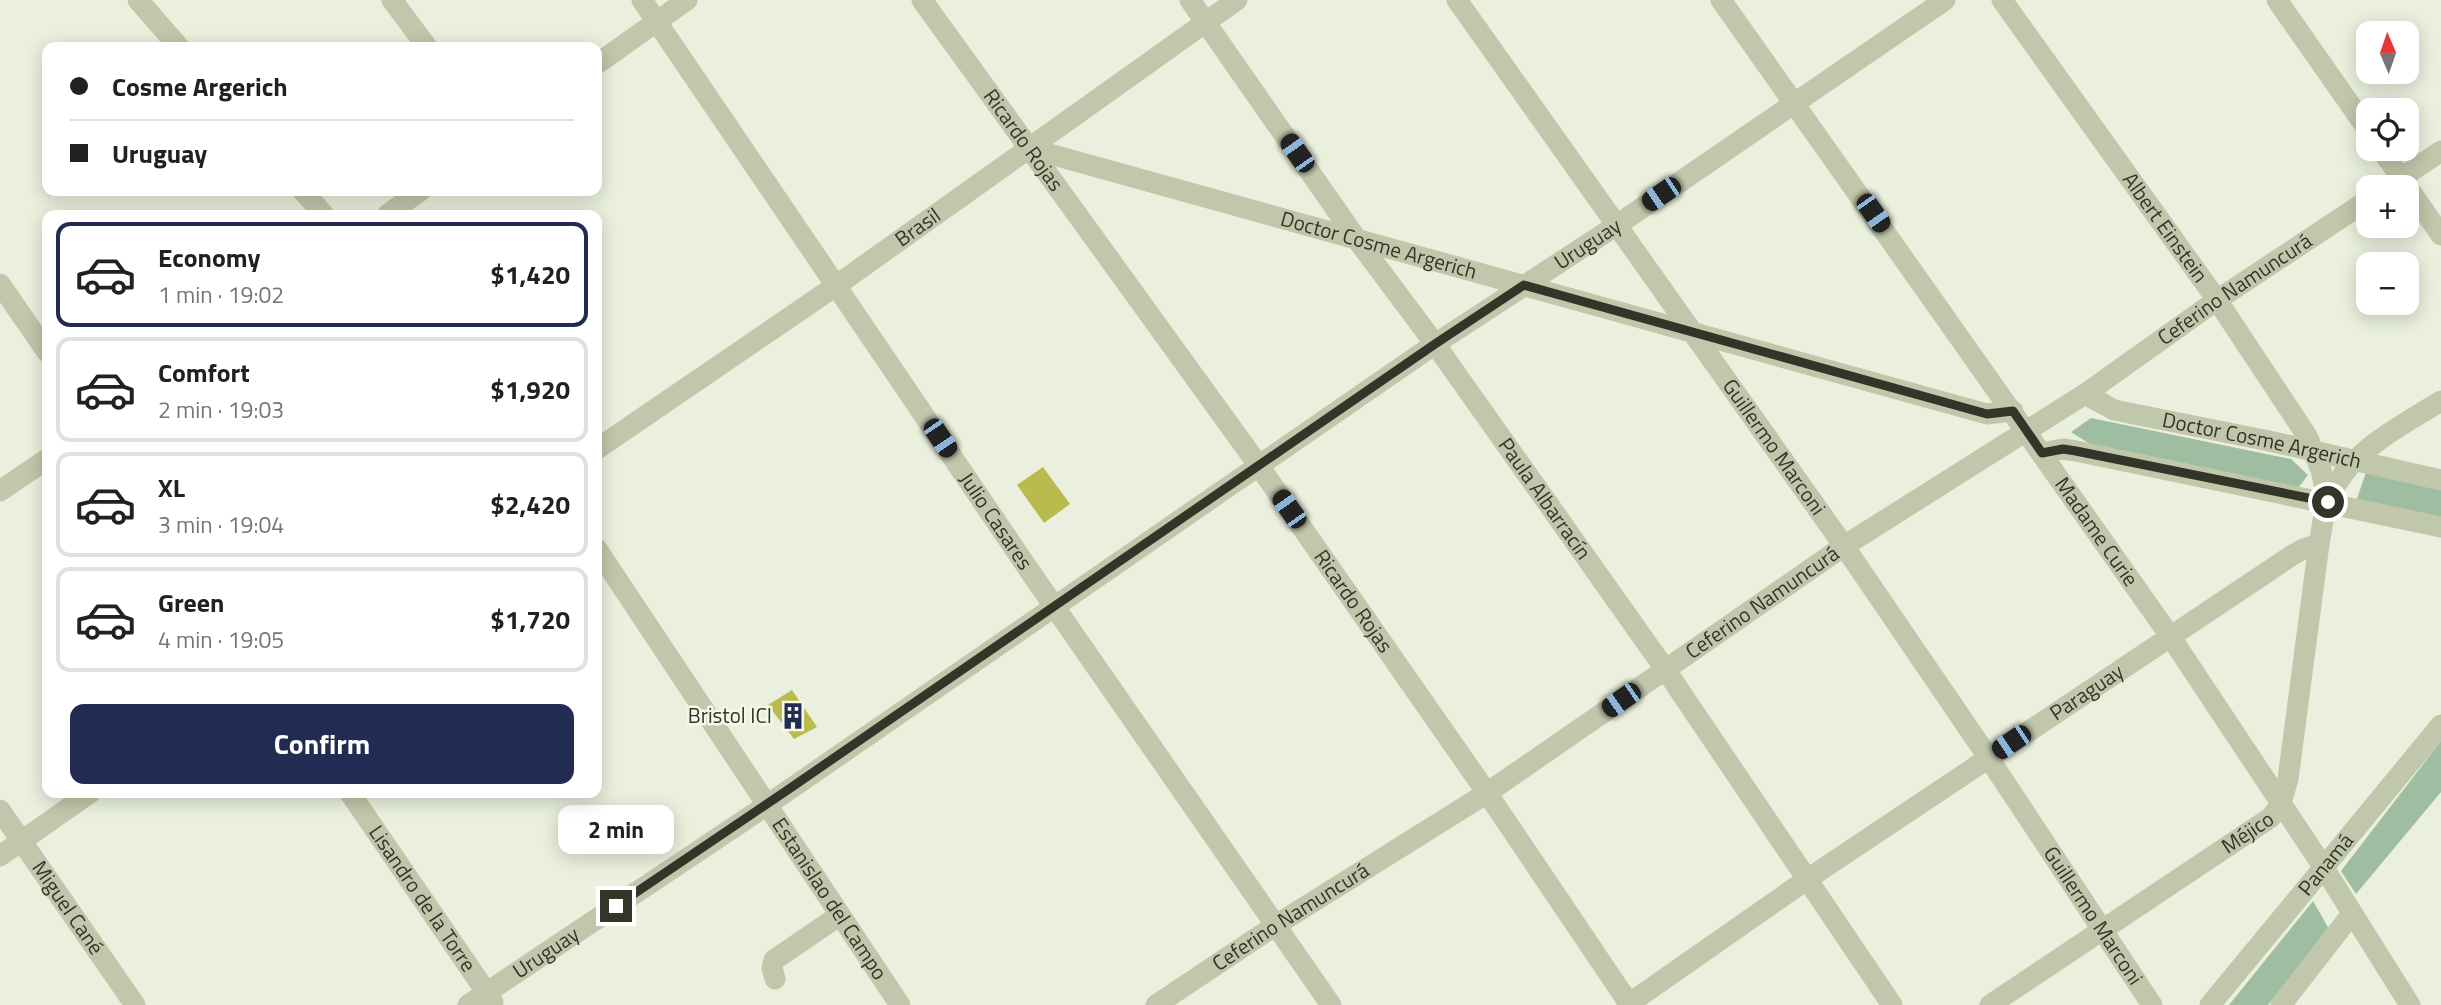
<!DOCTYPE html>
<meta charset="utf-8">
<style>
:root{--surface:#fff;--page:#f6f6f6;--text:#202124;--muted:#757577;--line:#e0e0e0;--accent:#222b52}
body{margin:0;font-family:"Titillium Web",sans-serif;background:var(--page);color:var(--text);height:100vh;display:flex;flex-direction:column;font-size:26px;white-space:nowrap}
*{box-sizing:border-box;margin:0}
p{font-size:23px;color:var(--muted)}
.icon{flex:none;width:38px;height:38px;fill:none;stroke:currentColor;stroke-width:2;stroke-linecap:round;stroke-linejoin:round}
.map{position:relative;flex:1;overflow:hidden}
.drawer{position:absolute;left:42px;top:210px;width:560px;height:588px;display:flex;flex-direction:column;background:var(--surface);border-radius:14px;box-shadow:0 4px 18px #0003}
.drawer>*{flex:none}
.guide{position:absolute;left:42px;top:42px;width:560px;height:154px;border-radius:14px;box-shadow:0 4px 18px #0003;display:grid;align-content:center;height:154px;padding:0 28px;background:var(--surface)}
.needle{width:46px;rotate:358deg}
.tools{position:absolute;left:2356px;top:21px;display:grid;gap:14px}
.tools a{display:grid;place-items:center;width:63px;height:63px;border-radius:14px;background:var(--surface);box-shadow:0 4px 18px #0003;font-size:35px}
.end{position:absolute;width:32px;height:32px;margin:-16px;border:9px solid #343529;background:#fff;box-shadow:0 0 0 4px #fff}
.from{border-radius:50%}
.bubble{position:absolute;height:49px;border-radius:14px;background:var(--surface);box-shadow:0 4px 18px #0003;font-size:23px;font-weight:700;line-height:49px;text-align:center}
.car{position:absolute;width:21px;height:42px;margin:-21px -10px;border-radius:9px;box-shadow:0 0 5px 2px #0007;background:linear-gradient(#222 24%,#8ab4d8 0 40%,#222 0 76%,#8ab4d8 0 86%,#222 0)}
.guide b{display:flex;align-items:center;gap:24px;height:66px;font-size:26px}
.guide b+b{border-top:2px solid var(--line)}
.guide i{width:18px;height:18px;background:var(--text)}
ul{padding:12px 0 0;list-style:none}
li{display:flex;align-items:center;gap:21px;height:105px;margin:0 14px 10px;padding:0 14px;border:4px solid var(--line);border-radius:14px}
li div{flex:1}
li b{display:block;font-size:26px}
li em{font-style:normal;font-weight:700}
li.on{border-color:var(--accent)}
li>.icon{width:63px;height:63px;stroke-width:1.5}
.action{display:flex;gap:14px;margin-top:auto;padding:14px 28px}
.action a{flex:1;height:80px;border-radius:14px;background:var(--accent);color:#fff;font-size:28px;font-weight:700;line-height:80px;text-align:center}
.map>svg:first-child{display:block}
.green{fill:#9ebda1}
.building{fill:#bbba4f}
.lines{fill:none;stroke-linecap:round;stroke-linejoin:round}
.minor{stroke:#c1c7aa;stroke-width:21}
.route{stroke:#343529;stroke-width:9}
.labels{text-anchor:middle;stroke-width:5;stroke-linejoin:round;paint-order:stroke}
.street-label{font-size:21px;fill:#343529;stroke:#f3f8e8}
.poi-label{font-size:21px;fill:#343529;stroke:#f3f8e8;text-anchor:end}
</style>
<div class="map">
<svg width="2441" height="1005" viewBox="0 0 2441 1005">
<rect width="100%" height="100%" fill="#eaf0dd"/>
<path class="green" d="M2091 418 2291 459 2308 475 2298 488 2096 448 2071 432Z
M2366 472 2441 487V517L2357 499Z
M2441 741V792L2356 894 2341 871Z
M2313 901 2329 929 2268 1005H2229Z"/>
<path class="building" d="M1043 467 1070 504 1044 523 1017 485Z
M792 690 817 727 794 739 768 705Z"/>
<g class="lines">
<g class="minor">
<path d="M138 0 179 47"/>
<path d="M392 0 427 47"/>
<path id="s1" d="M642 0 1029 570 1331 1005"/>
<path id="s2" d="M922 0 1259 466 1487 793 1630 1005"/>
<path id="s3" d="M1190 0 1358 241 1435 344 1665 669 1892 1005"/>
<path id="s4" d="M1457 0 1844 546 1988 757 2152 1005"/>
<path id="s5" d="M1721 0 2170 636 2324 868 2410 1005"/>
<path id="s6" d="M2002 0 2217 300 2307 436 2321 470 2328 502"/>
<path d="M2277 0 2368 130"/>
<path d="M597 64 687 0"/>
<path id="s7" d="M1028 148 1987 414 2013 411"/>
<path d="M2381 149 2441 235"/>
<path d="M2388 187 2441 151"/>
<path d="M303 191 324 215"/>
<path d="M387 215 420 191"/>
<path d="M0 284 47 352"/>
<path id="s8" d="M2085 394 2114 410 2269 441 2441 480"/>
<path id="s9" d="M597 449 837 285 1237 0"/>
<path d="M2042 453 2063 449 2076 451 2441 527"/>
<path d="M0 491 47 459"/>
<path id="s10" d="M597 549 900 1005"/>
<path id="s11" d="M350 793 493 1002"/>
<path id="s12" d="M0 810 135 1005"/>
<path d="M0 856 90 793"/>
<path d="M775 979 772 968 774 960 840 915"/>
<path id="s13" d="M468 1005 767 805 1435 344 1617 225 1945 0"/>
<path id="s14" d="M1156 1005 1276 925 1487 793 1844 546 2085 394 2217 300 2368 200"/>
<path id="s15" d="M1627 1005 1809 878 2291 556 2303 549 2319 544C2322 530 2323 514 2328 501 2348 451 2398 428 2441 401"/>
<path id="s16" d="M1990 1005 2270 818 2280 806 2288 779 2319 544"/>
<path id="s17" d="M2210 1005 2441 725"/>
<path d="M2281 1005 2351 915"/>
</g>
</g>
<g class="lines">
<path class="route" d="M616 906 789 789 1435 344 1524 285 1987 414 2013 411 2042 453 2063 449 2076 451 2328 502"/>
</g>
<defs>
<symbol id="building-bare" viewBox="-9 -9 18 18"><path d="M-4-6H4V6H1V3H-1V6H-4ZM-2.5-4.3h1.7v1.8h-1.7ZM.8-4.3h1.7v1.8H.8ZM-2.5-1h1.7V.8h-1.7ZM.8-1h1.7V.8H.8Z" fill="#222b52" stroke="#f3f8e8" stroke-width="2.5" paint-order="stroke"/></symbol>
</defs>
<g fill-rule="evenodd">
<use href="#building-bare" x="774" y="697" width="38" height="38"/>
</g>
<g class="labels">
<g class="street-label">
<text dy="7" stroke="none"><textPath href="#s2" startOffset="173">Ricardo Rojas</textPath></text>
<text dy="7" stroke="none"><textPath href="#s9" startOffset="390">Brasil</textPath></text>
<text dy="7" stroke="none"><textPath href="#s6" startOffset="280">Albert Einstein</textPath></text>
<text dy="7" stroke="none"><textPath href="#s13" startOffset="1354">Uruguay</textPath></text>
<text dy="7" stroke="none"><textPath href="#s7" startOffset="364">Doctor Cosme Argerich</textPath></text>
<text dy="7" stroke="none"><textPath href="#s14" startOffset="1295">Ceferino Namuncurá</textPath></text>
<text dy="7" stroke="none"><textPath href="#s8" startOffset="184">Doctor Cosme Argerich</textPath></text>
<text dy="7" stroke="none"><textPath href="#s4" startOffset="548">Guillermo Marconi</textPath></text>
<text dy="7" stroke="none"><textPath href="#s3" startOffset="612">Paula Albarracín</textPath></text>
<text dy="7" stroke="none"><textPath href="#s1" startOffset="630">Julio Casares</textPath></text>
<text dy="7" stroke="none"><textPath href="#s5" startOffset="651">Madame Curie</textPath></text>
<text dy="7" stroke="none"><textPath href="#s2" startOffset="740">Ricardo Rojas</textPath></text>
<text dy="7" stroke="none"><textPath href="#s14" startOffset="728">Ceferino Namuncurá</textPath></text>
<text dy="7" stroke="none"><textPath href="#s15" startOffset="556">Paraguay</textPath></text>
<text dy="7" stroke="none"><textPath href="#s16" startOffset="310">Méjico</textPath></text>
<text dy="7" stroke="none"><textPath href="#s17" startOffset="182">Panamá</textPath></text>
<text dy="7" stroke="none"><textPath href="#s11" startOffset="128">Lisandro de la Torre</textPath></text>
<text dy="7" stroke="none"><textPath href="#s10" startOffset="420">Estanislao del Campo</textPath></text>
<text dy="7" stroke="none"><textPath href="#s12" startOffset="119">Miguel Cané</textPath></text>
<text dy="7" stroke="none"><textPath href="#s4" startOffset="1115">Guillermo Marconi</textPath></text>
<text dy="7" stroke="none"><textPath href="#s14" startOffset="161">Ceferino Namuncurá</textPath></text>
<text dy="7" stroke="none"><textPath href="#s13" startOffset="94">Uruguay</textPath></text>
</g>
<g class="poi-label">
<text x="772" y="723">Bristol ICI</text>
</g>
</g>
</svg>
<div class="tools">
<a><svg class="needle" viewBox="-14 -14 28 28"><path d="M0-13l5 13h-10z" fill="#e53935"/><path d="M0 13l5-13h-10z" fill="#757577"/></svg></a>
<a><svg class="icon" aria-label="locate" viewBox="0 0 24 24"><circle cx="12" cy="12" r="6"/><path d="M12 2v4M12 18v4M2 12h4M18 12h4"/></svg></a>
<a>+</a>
<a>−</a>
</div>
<i class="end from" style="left:2328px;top:502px"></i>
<i class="end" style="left:616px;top:906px"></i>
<div class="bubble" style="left:558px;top:805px;width:116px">2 min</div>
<i class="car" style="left:1297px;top:153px;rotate:325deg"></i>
<i class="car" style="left:1661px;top:194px;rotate:236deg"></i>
<i class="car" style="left:1873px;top:213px;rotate:145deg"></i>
<i class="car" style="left:940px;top:438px;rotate:146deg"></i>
<i class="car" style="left:1289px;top:509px;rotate:325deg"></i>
<i class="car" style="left:1621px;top:700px;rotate:235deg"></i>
<i class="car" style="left:2011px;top:742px;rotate:236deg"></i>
<div class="guide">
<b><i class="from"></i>Cosme Argerich</b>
<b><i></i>Uruguay</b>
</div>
<section class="drawer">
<ul>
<li class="on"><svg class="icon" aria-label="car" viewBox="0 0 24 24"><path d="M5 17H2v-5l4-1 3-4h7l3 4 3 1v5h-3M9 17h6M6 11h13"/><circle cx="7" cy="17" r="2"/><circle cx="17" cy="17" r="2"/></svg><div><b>Economy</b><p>1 min · 19:02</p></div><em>$1,420</em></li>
<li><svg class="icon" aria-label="car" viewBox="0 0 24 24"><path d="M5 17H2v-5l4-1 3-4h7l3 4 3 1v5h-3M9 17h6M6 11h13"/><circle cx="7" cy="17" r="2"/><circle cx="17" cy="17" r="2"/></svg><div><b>Comfort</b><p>2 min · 19:03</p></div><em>$1,920</em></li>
<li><svg class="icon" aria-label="car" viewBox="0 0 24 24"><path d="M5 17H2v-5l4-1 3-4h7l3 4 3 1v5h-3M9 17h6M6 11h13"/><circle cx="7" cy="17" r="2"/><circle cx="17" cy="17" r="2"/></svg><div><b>XL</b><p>3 min · 19:04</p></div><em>$2,420</em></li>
<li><svg class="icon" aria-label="car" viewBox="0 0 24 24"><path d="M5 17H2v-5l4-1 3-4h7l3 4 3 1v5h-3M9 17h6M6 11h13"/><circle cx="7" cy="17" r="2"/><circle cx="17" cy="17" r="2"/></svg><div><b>Green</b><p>4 min · 19:05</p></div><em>$1,720</em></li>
</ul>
<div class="action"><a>Confirm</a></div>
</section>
</div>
